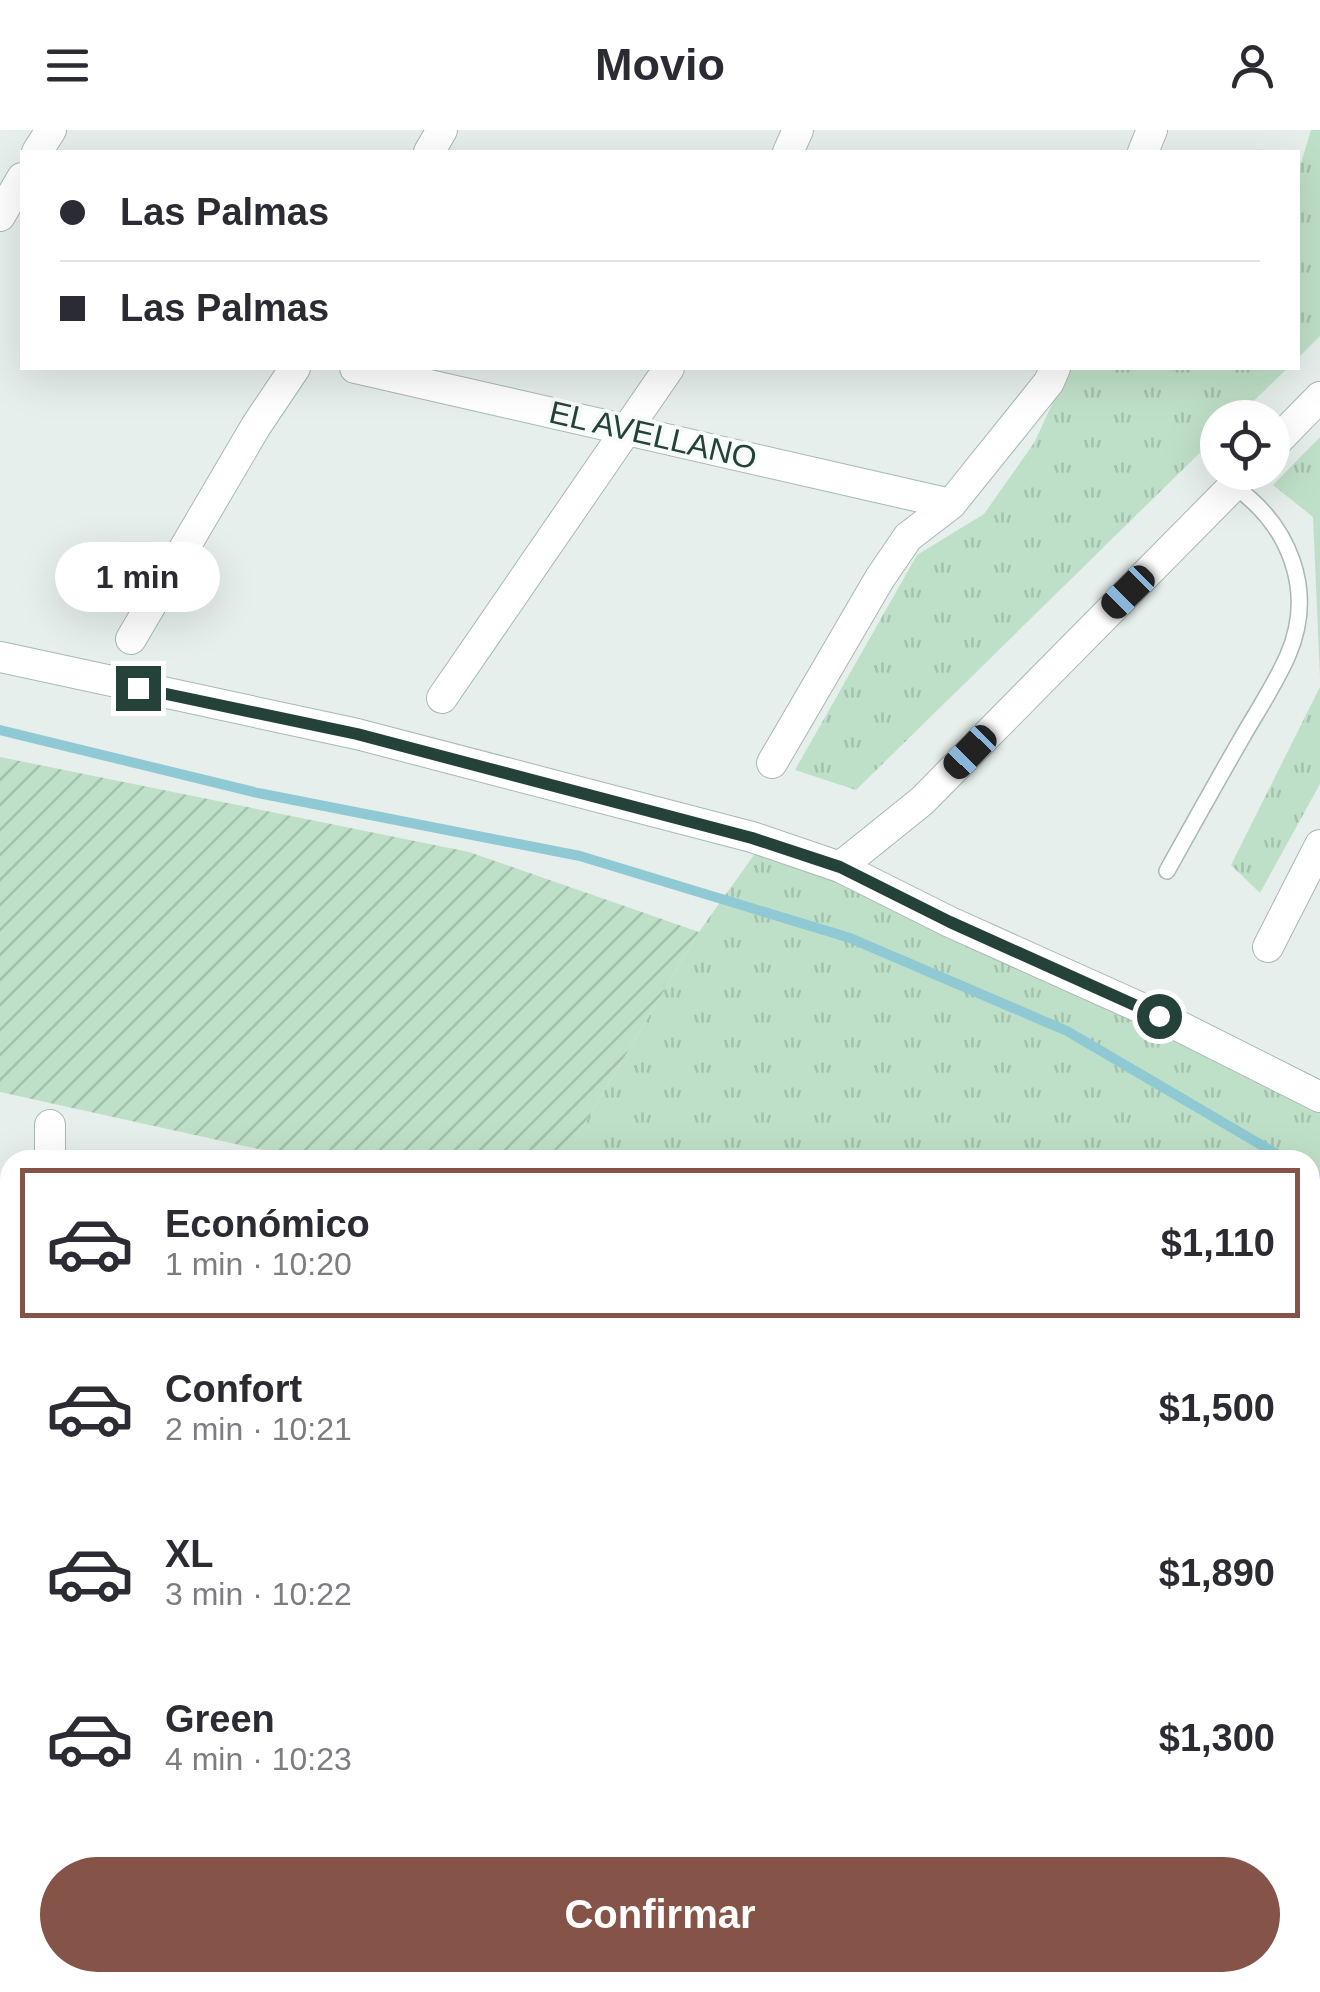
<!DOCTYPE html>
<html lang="es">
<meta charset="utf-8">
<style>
:root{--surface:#fff;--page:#f7f7f7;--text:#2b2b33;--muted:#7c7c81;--line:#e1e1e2;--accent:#855347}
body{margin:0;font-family:Helvetica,sans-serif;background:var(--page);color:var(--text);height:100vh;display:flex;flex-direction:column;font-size:38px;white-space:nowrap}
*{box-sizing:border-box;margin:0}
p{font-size:32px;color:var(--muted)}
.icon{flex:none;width:55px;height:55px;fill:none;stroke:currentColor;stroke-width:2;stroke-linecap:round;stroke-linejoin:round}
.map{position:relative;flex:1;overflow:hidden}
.sheet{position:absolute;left:0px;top:1020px;width:1320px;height:842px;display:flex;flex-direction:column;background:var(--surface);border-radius:30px 30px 0 0;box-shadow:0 10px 40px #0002}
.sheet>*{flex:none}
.hud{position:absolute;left:20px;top:20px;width:1280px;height:220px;border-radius:0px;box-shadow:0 10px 40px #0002;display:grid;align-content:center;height:220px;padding:0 40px;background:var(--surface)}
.tools{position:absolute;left:1200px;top:270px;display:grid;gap:20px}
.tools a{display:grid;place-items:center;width:90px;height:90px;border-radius:50%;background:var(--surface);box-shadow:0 10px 40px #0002;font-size:50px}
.end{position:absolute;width:45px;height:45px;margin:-22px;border:12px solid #24423a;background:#fff;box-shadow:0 0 0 5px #fff}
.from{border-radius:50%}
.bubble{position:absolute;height:70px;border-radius:35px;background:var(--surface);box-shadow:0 10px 40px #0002;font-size:32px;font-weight:800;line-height:70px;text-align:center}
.car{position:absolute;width:30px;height:60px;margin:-30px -15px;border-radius:12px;box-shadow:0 0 8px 2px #0007;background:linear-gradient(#222 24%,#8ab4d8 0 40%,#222 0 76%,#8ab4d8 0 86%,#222 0)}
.hud b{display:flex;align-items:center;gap:35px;height:95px;font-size:38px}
.hud b+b{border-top:2px solid var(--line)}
.hud i{width:25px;height:25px;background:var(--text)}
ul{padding:18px 0 0;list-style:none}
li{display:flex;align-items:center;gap:30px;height:150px;margin:0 20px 15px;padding:0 20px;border:5px solid transparent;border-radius:0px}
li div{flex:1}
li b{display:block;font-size:38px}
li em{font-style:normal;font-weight:800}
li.on{border-color:var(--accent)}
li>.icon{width:90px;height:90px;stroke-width:1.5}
.cta{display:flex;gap:20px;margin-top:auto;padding:20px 40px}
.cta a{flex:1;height:115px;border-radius:60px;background:var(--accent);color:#fff;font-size:40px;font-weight:800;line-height:115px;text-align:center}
header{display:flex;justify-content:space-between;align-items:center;height:130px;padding:0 40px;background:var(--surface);font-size:45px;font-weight:800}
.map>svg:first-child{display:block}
.grass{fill:url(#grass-tufts)}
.garden{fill:url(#garden-furrows)}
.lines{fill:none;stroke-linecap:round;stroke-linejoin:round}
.stream{stroke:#8ec9d4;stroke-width:10}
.lane-casing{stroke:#a8b8b2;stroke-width:18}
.street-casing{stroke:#a8b8b2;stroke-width:32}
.secondary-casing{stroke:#a4bbb3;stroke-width:32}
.lane{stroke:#fff;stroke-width:15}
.street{stroke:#fff;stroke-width:30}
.secondary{stroke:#fff;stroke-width:30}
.route{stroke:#24423a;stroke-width:12}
.labels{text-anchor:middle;stroke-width:8;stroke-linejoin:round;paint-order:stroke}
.street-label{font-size:32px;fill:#24423a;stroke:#f7fbf9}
</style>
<header><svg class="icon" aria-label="menu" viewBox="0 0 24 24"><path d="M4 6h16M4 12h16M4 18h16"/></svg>Movio<svg class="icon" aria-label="person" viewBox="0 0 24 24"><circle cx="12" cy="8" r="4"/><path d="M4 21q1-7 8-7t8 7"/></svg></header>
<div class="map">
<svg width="1320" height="1862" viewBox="0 0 1320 1862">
<defs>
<pattern id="grass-tufts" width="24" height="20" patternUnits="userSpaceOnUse" patternTransform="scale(2.5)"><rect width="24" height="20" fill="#bfe0c8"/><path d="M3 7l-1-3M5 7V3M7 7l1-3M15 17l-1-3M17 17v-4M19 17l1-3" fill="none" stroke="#a4c1ad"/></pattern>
<pattern id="garden-furrows" width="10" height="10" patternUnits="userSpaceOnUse" patternTransform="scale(2.5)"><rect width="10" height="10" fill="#bfe0c8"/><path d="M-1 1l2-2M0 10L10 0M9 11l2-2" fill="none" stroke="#a4c1ad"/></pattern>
</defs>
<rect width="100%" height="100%" fill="#e6efeb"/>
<path class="grass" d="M1311 0H1320V206L1298 228V43Z
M1069 238H1288L1237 287 1218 288 1217 306 856 660 795 640 917 425 984 384 1034 313Z
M1320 307V548L1313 387 1273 355Z
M1320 557V654L1260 763 1231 735Z
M761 715 1320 975V1153L1310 1149V1030H771L649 1021 563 1030 699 802Z"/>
<path class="garden" d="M0 627 469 722 699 802 563 1030H308L0 962Z"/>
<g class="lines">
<path class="stream" d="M0 600 258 663 580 726 850 808 1067 901 1287 1030
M1310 1043 1320 1049"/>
<defs>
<path id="lane" d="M1167 741C1192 696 1217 651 1243 606 1258 580 1276 553 1288 525 1316 460 1289 395 1234 356"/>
<path id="street" d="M429 22 442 0
M788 22 798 0
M1143 22 1152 0
M355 238 951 374
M1272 316 1320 267
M131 509 256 296 295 238
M0 527 357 604 752 707 840 737 950 792 1159 886 1320 967
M442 568 669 238
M772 633 880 448 908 407 951 374 1049 252 1055 238
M840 737 922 671 1247 342
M1268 817 1320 715
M50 1030V995
M0 1290 10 1292
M1310 1564 1320 1567
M513 1852V1862
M205 1862V1852
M822 1862V1852
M1145 1862V1852"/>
<path id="secondary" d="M37 22 51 0
M0 86 22 48"/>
</defs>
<use href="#lane" class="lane-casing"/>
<use href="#street" class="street-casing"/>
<use href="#secondary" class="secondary-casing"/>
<use href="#lane" class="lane"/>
<use href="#street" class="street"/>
<use href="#secondary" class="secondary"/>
</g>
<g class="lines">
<path class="route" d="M138 558 357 604 752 708 840 737 950 792 1159 886"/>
</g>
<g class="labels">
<g class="street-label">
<text transform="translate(653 305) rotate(13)" y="11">EL AVELLANO</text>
</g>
</g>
</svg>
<div class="tools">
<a><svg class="icon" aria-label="locate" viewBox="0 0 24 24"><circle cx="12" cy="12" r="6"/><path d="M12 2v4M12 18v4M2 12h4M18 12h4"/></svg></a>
</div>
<i class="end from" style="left:1159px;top:886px"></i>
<i class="end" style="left:138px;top:558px"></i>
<div class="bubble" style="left:55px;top:412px;width:165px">1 min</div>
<i class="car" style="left:1128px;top:462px;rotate:225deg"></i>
<i class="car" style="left:970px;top:622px;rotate:224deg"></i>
<div class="hud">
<b><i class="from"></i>Las Palmas</b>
<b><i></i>Las Palmas</b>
</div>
<section class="sheet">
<ul>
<li class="on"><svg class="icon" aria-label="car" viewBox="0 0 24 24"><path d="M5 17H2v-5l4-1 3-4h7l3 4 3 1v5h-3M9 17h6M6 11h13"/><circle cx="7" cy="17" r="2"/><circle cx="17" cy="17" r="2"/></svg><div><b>Económico</b><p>1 min · 10:20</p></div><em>$1,110</em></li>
<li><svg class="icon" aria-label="car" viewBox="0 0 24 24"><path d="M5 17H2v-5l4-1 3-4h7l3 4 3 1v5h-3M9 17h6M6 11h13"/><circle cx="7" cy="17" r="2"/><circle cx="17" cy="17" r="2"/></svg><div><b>Confort</b><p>2 min · 10:21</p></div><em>$1,500</em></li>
<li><svg class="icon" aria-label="car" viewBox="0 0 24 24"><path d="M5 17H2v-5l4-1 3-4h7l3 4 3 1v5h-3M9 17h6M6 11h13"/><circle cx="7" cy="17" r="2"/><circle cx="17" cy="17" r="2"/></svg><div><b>XL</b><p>3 min · 10:22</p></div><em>$1,890</em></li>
<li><svg class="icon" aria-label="car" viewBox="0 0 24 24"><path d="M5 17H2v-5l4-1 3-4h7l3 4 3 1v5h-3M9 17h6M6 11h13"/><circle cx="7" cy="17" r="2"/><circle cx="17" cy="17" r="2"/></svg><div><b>Green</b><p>4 min · 10:23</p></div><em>$1,300</em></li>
</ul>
<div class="cta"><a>Confirmar</a></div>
</section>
</div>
